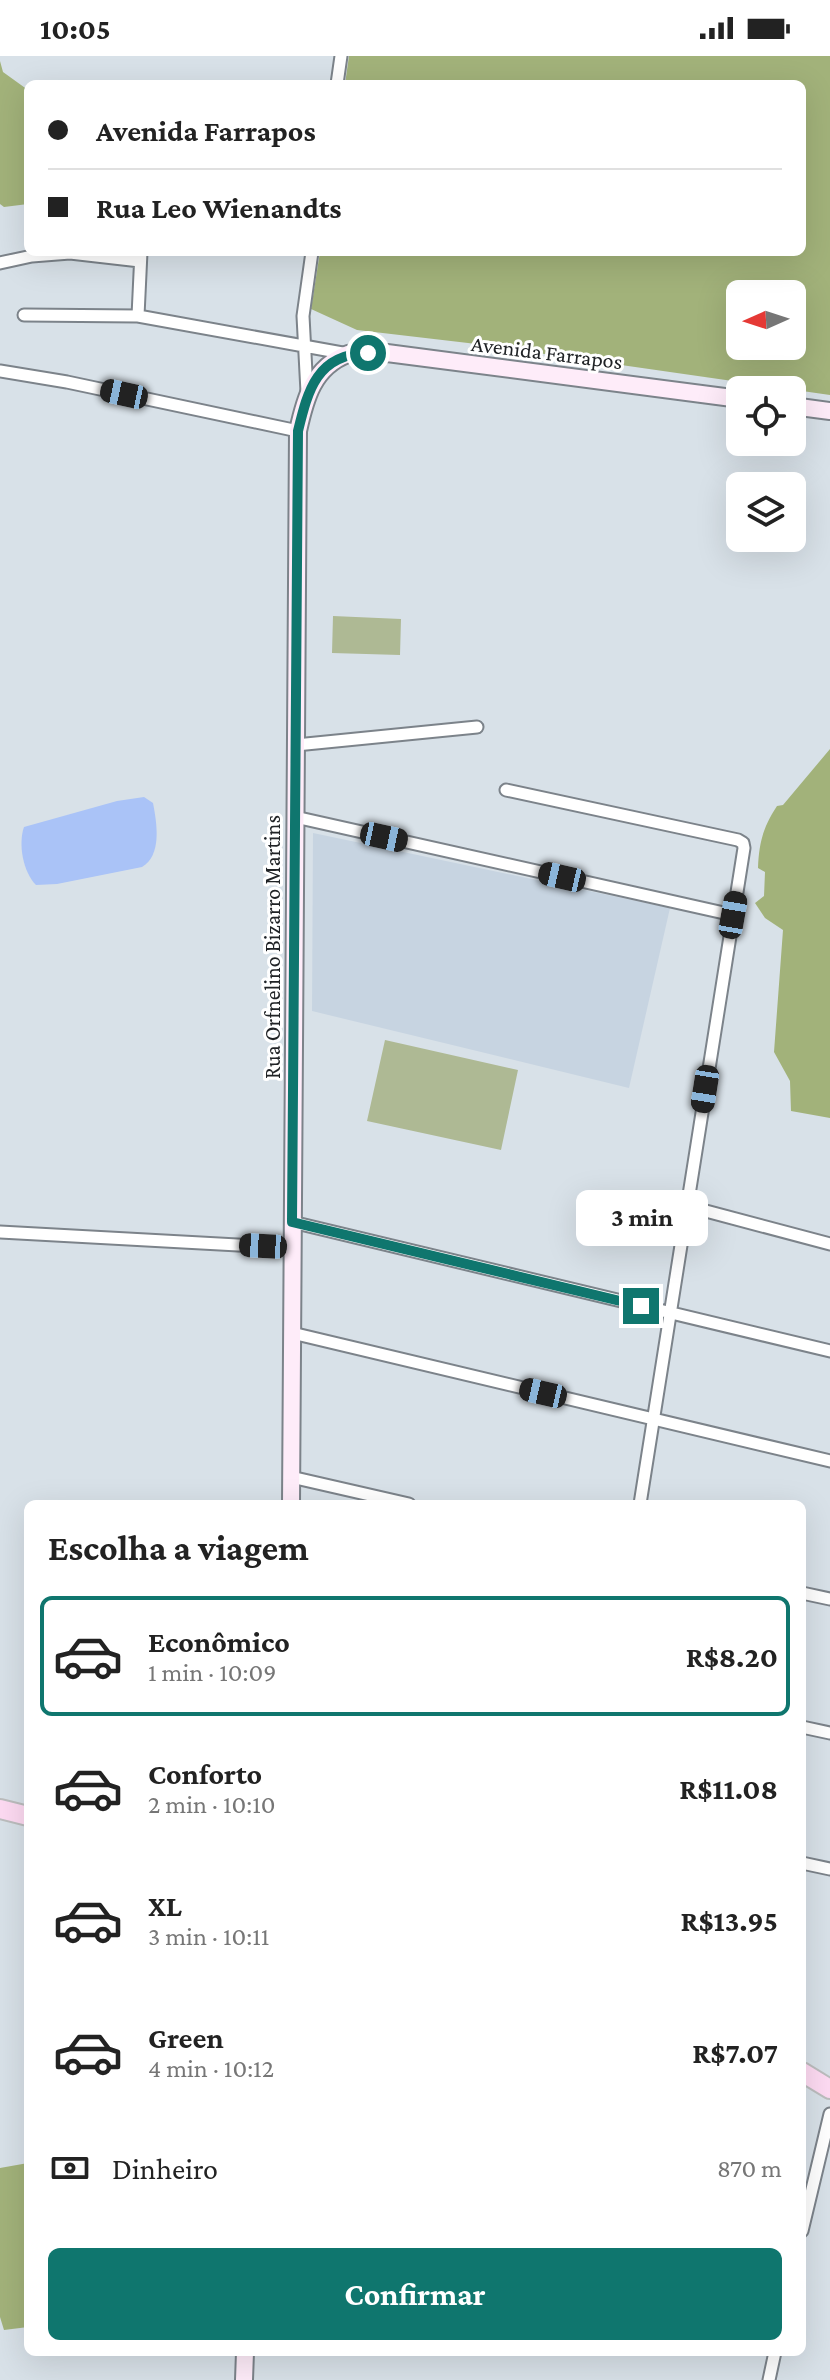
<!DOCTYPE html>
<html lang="pt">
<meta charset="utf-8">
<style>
:root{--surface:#fff;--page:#f2f2f2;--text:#222;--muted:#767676;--line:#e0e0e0;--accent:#0f766e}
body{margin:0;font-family:"Crimson Pro",serif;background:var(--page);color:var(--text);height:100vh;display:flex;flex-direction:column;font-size:30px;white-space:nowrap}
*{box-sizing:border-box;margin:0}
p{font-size:26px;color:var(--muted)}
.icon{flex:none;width:44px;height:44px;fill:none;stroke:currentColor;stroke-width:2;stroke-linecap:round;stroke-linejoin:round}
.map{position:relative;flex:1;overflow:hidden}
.details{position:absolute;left:24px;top:1444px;width:782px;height:856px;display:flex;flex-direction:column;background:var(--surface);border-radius:12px;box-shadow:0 8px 32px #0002}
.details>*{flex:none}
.top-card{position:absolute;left:24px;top:24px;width:782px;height:176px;border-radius:12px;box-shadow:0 8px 32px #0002;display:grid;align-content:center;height:176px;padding:0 24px;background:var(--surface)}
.needle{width:52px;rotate:267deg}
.controls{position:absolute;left:726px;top:224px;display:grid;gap:16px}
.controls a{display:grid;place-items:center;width:80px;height:80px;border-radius:12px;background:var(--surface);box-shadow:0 8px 32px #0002;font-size:40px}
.end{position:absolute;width:36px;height:36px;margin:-18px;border:10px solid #0f766e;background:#fff;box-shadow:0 0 0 4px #fff}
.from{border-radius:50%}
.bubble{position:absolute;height:56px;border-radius:12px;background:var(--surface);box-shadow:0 8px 32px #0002;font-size:26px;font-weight:700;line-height:56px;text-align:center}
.car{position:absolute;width:24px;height:48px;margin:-24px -12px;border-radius:10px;box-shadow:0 0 6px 2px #0007;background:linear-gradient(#222 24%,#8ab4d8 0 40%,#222 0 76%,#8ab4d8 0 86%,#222 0)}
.top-card b{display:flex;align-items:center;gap:28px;height:76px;font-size:30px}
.top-card b+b{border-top:2px solid var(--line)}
.top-card i{width:20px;height:20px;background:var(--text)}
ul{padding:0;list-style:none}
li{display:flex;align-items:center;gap:24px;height:120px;margin:0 16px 12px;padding:0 8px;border:4px solid transparent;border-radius:12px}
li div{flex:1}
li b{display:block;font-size:30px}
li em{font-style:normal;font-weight:700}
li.selected{border-color:var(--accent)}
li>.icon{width:72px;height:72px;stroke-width:1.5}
h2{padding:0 24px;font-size:36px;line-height:96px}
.pay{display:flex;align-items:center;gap:20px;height:88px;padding:0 24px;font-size:30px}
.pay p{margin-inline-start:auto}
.action{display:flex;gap:16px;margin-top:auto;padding:16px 24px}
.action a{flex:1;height:92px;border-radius:12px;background:var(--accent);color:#fff;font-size:32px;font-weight:700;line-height:92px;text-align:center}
.status{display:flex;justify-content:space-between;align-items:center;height:56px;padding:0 40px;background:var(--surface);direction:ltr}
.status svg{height:22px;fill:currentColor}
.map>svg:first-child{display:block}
.built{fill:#c7d4e1}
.green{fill:#aeb994}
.forest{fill:#a2b27a;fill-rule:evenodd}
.water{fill:#aac3f7}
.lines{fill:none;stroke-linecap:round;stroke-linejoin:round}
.street-casing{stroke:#7c838a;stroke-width:15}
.secondary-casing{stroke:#7c838a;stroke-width:20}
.primary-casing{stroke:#bcbdbe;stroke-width:22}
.street{stroke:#fff;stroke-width:11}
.secondary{stroke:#feecf9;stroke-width:16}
.primary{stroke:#fddaf2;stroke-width:18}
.route{stroke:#0f766e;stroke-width:10}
.labels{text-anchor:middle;stroke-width:6;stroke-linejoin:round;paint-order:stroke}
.street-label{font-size:22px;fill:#202326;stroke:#fff}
</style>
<div class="status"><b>10:05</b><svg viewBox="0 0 49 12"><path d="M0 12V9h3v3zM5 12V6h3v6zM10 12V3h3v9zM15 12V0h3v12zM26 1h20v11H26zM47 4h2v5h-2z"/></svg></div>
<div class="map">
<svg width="830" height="2324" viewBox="0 0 830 2324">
<rect width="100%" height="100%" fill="#d8e1e8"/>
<path class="built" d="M313 777 670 852 629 1032 312 955Z"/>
<path class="green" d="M333 560 401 563 400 599 332 597Z
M385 984 518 1014 501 1094 367 1065Z"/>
<path class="forest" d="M349 0H830V339L468 287 357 274 311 253 320 196H802V28H345ZM740 238H792V290H740Z
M0 5 3 16 28 34V148L4 151 0 148Z
M830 693V1062L791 1055 790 1025 774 996 783 874 765 862 755 847 764 840 765 816 758 812C759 787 763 771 777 750L783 749Z
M28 2107V2271L4 2274 0 2261V2112Z"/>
<path class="water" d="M144 741 153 747C157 768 162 799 142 811L57 828 36 829C23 816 18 788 24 771L117 745Z"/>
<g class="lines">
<defs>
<path id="street" d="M337 28 341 0
M0 207 32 200 70 197 140 205
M24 259 138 260 348 298
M138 260 141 196
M0 315 67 326 298 375
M307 336 303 260 312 196
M296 689 477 671
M506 734 738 784 743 787 744 792 640 1448
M295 761 733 859
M687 1150 830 1188
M292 1166 830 1295
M0 1176 292 1192
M292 1277 830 1405
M291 1421 409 1448
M802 1537 830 1543
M802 1671 830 1677
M802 1807 830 1813
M802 2175 830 2058
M769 2324 775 2296"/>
<path id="secondary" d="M792 350 830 355
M291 1448 298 375C305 343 313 311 348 298 358 295 375 297 387 297L740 343
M244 2324 245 2296"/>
<path id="primary" d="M0 1753 28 1760
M802 2016 830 2033"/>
</defs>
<use href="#street" class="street-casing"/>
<use href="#secondary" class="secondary-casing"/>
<use href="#primary" class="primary-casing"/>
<use href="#street" class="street"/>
<use href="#secondary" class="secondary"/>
<use href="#primary" class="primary"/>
</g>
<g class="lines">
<path class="route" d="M368 297C317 298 308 334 298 375L292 1166 641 1250"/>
</g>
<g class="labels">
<g class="street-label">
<text transform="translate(547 296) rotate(7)" y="8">Avenida Farrapos</text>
<text transform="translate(272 891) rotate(-90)" y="8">Rua Orfnelino Bizarro Martins</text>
</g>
</g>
</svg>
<div class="controls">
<a><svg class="needle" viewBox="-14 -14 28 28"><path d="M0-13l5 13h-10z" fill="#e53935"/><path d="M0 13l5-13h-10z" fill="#767676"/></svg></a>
<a><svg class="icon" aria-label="locate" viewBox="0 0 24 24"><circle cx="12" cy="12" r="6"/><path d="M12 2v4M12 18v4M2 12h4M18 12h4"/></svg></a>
<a><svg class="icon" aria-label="layers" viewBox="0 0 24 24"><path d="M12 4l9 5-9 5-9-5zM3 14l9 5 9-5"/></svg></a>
</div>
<i class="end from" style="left:368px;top:297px"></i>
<i class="end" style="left:641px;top:1250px"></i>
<div class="bubble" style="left:576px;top:1134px;width:132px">3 min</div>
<i class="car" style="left:124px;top:338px;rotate:282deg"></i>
<i class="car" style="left:384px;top:781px;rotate:102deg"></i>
<i class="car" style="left:562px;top:821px;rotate:283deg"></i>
<i class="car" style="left:733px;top:859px;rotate:10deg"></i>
<i class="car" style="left:705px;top:1033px;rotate:189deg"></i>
<i class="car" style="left:263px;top:1190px;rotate:273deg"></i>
<i class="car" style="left:543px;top:1337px;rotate:283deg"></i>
<div class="top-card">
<b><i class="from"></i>Avenida Farrapos</b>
<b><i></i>Rua Leo Wienandts</b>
</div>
<section class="details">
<h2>Escolha a viagem</h2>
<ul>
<li class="selected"><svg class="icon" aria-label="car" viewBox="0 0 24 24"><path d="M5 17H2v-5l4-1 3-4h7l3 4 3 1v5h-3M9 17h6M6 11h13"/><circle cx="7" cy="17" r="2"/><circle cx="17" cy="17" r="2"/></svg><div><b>Econômico</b><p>1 min · 10:09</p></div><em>R$8.20</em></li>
<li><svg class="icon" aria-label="car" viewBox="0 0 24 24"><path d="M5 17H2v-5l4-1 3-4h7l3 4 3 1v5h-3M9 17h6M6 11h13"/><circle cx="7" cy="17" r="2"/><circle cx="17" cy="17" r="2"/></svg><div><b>Conforto</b><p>2 min · 10:10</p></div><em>R$11.08</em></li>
<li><svg class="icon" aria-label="car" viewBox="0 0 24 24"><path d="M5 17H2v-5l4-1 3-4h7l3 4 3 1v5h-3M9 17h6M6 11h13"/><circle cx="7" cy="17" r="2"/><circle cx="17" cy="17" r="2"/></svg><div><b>XL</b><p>3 min · 10:11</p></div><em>R$13.95</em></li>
<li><svg class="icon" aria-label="car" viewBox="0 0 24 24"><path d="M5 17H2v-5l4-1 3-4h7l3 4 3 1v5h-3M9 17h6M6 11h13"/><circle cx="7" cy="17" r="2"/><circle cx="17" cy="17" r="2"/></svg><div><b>Green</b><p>4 min · 10:12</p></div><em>R$7.07</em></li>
</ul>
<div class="pay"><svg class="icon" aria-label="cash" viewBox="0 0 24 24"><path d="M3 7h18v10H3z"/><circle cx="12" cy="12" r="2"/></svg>Dinheiro<p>870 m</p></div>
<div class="action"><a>Confirmar</a></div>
</section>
</div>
